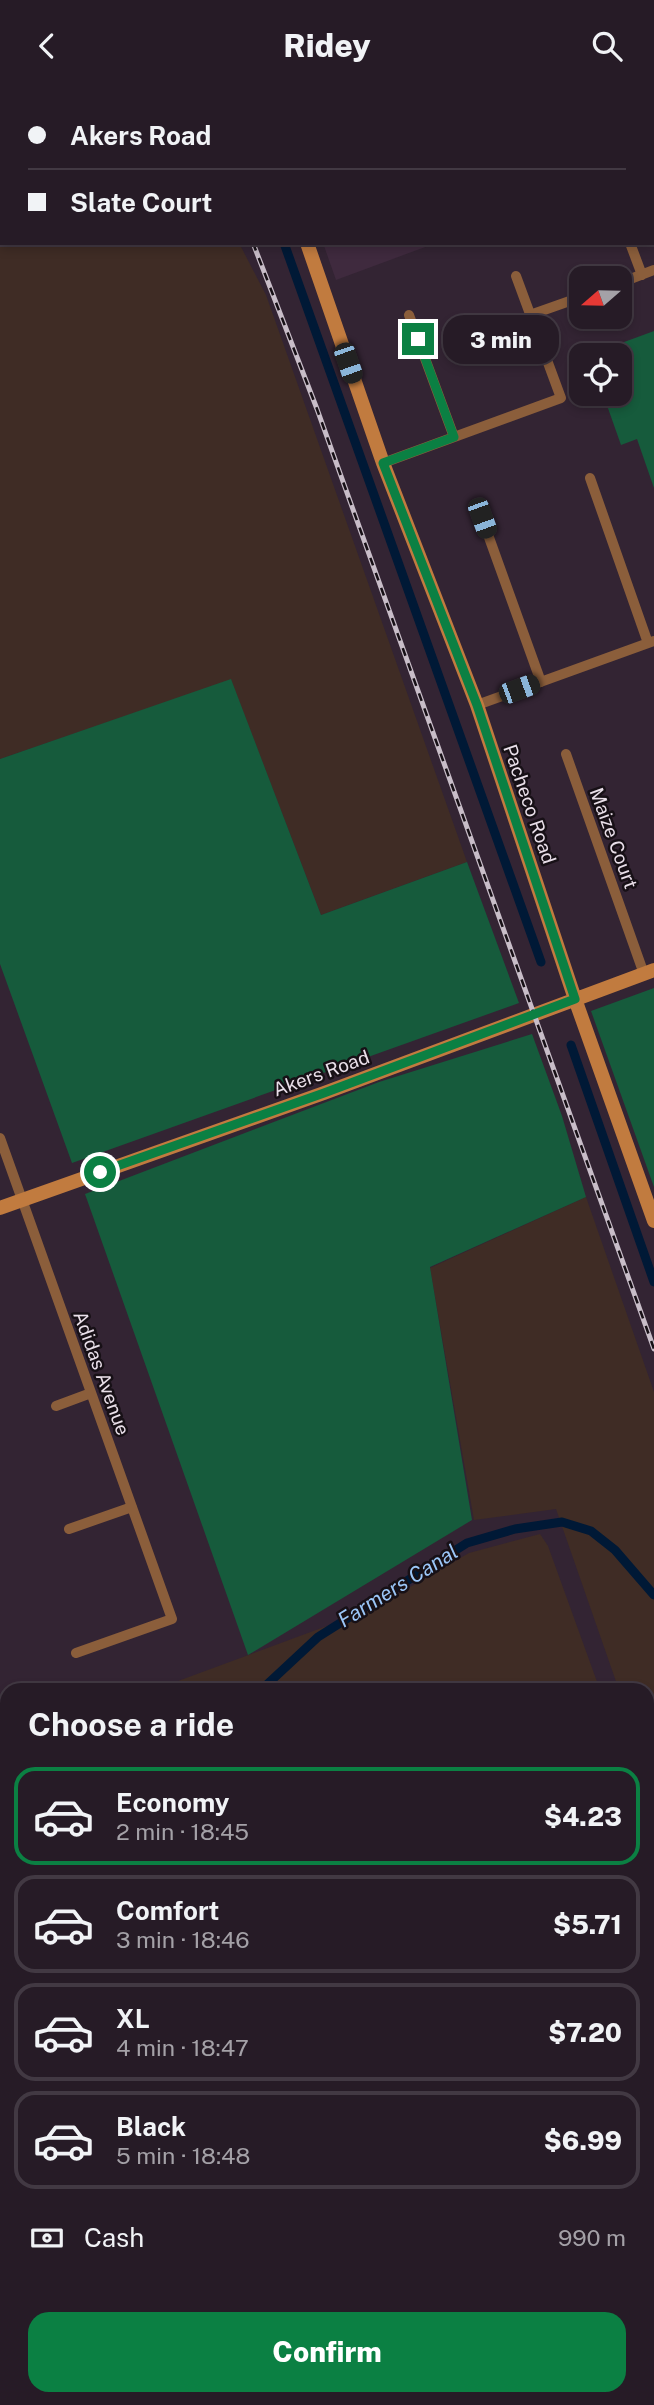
<!DOCTYPE html>
<meta charset="utf-8">
<style>
:root{--surface:#261b26;--page:#2e242e;--text:#f1f3f6;--muted:#a4a1a7;--line:#423943;--accent:#0b8043}
body{margin:0;font-family:"Public Sans",sans-serif;background:var(--page);color:var(--text);height:100vh;display:flex;flex-direction:column;font-size:26px;white-space:nowrap}
*{box-sizing:border-box;margin:0}
p{font-size:23px;color:var(--muted)}
.icon{flex:none;width:38px;height:38px;fill:none;stroke:currentColor;stroke-width:2;stroke-linecap:round;stroke-linejoin:round}
.map{position:relative;flex:1;overflow:hidden}
.panel{position:absolute;left:0px;top:1592px;width:654px;height:723px;display:flex;flex-direction:column;background:var(--surface);border-radius:21px 21px 0 0;box-shadow:0 4px 10px #0003,0 0 0 2px var(--line)}
.panel>*{flex:none}
.banner{position:absolute;left:0px;top:0px;width:654px;height:154px;box-shadow:0 4px 10px #0003,0 0 0 2px var(--line);display:grid;align-content:center;height:154px;padding:0 28px;background:var(--surface)}
.needle{width:46px;rotate:250deg}
.buttons{position:absolute;left:569px;top:175px;display:grid;gap:14px}
.buttons a{display:grid;place-items:center;width:63px;height:63px;border-radius:14px;background:var(--surface);box-shadow:0 4px 10px #0003,0 0 0 2px var(--line);font-size:35px}
.end{position:absolute;width:32px;height:32px;margin:-16px;border:9px solid #0b8043;background:#fff;box-shadow:0 0 0 4px #fff}
.from{border-radius:50%}
.bubble{position:absolute;height:49px;border-radius:21px;background:var(--surface);box-shadow:0 4px 10px #0003,0 0 0 2px var(--line);font-size:23px;font-weight:800;line-height:49px;text-align:center}
.car{position:absolute;width:21px;height:42px;margin:-21px -10px;border-radius:9px;box-shadow:0 0 5px 2px #0007;background:linear-gradient(#222 24%,#8ab4d8 0 40%,#222 0 76%,#8ab4d8 0 86%,#222 0)}
.banner b{display:flex;align-items:center;gap:24px;height:66px;font-size:26px}
.banner b+b{border-top:2px solid var(--line)}
.banner i{width:18px;height:18px;background:var(--text)}
ul{padding:0;list-style:none}
li{display:flex;align-items:center;gap:21px;height:98px;margin:0 14px 10px;padding:0 14px;border:4px solid var(--line);border-radius:21px}
li div{flex:1}
li b{display:block;font-size:26px}
li em{font-style:normal;font-weight:800}
li.current{border-color:var(--accent)}
li>.icon{width:63px;height:63px;stroke-width:1.5}
h2{padding:0 28px;font-size:32px;line-height:84px}
.pay{display:flex;align-items:center;gap:18px;height:77px;padding:0 28px;font-size:26px}
.pay p{margin-inline-start:auto}
.action{display:flex;gap:14px;margin-top:auto;padding:14px 28px}
.action a{flex:1;height:80px;border-radius:21px;background:var(--accent);color:#fff;font-size:28px;font-weight:800;line-height:80px;text-align:center}
header{display:flex;justify-content:space-between;align-items:center;height:91px;padding:0 28px;background:var(--surface);font-size:32px;font-weight:800}
.map>svg:first-child{display:block}
.built{fill:#3f2a3e}
.industrial{fill:#3f2c25}
.green{fill:#165b3c}
.lines{fill:none;stroke-linecap:round;stroke-linejoin:round}
.canal{stroke:#001936;stroke-width:9}
.street{stroke:#8b5e3b;stroke-width:10}
.secondary{stroke:#c17b3f;stroke-width:14}
.rail-casing{stroke:#c8bdc8;stroke-width:5}
.rail{stroke:#171016;stroke-width:2.5;stroke-dasharray:8;stroke-linecap:butt}
.route{stroke:#0b8043;stroke-width:9}
.labels{text-anchor:middle;stroke-width:5;stroke-linejoin:round;paint-order:stroke}
.street-label{font-size:19px;fill:#e9dfe9;stroke:#171016}
.water-label{font-size:21px;font-style:italic;fill:#9bc6f8;stroke:#171016}
</style>
<header><svg class="icon" aria-label="back" viewBox="0 0 24 24"><path d="M15 5l-7 7 7 7"/></svg>Ridey<svg class="icon" aria-label="search" viewBox="0 0 24 24"><circle cx="10" cy="10" r="6"/><path d="M15 15l6 6"/></svg></header>
<div class="map">
<svg width="654" height="2314" viewBox="0 0 654 2314">
<rect width="100%" height="100%" fill="#332433"/>
<path class="built" d="M268 0H654V73L653 2Z
M323 152H436L336 189Z"/>
<path class="industrial" d="M0 61H2V152H239L266 204 467 771 321 824 231 589 0 668Z
M586 1106 654 1301V1699L648 1680V1600L619 1599 556 1418 474 1429 430 1177Z
M540 1443 548 1455 600 1599 151 1600 370 1519 469 1462Z
M7 1652V2169L0 2172V1654Z
M648 1733 654 1752V1937L648 1939Z
M654 1976V2314H0V2213L7 2211V2308H648V1978Z"/>
<path class="green" d="M654 240V397L637 348 621 354 603 303H620V264H589Z
M231 588 321 824 467 771 519 912 72 1072 0 873V668Z
M654 897V1096L591 920Z
M532 943 562 1025 586 1106 430 1176 472 1429 248 1564 85 1103 379 991Z"/>
<g class="lines">
<path class="canal" d="M226 0V2
M206 2 212 0
M284 152 541 871
M571 954 654 1191
M260 1600 318 1546 467 1452 515 1438 562 1431 591 1440 615 1459 654 1504"/>
<path class="street" d="M50 0V2
M630 152 642 184
M620 192 654 179
M409 224 454 346
M530 224 581 206
M383 372 561 307 516 185
M590 387 648 552
M482 427 541 591
M477 614 654 550
M566 663 644 883
M0 1047 172 1528 76 1562
M56 1315 91 1302
M69 1438 132 1416
M480 1597 481 1600
M648 2220 654 2239
M239 2314 255 2308"/>
<path class="secondary" d="M253 0 254 2
M115 2 120 0
M0 43 2 42
M307 152 383 372 477 614 575 908 654 1130
M0 1117 324 1002 654 879
M648 1956 654 1953
M0 2183 7 2180
M0 2203 7 2200"/>
<defs>
<path id="rail" d="M181 0 182 2
M253 152 317 318 654 1258"/>
</defs>
<use href="#rail" class="rail-casing"/>
<use href="#rail" class="rail"/>
</g>
<g class="lines">
<path class="route" d="M100 1081 324 1002 575 908 477 614 383 372 454 346 418 248"/>
</g>
<g class="labels">
<g class="street-label">
<text transform="translate(530 713) rotate(71)" y="7">Pacheco Road</text>
<text transform="translate(614 747) rotate(70)" y="7">Maize Court</text>
<text transform="translate(321 982) rotate(-20)" y="7">Akers Road</text>
<text transform="translate(102 1282) rotate(70)" y="7">Adidas Avenue</text>
</g>
<g class="water-label">
<text transform="translate(398 1495) rotate(-32)" y="7">Farmers Canal</text>
</g>
</g>
</svg>
<div class="buttons">
<a><svg class="needle" viewBox="-14 -14 28 28"><path d="M0-13l5 13h-10z" fill="#e53935"/><path d="M0 13l5-13h-10z" fill="#a4a1a7"/></svg></a>
<a><svg class="icon" aria-label="locate" viewBox="0 0 24 24"><circle cx="12" cy="12" r="6"/><path d="M12 2v4M12 18v4M2 12h4M18 12h4"/></svg></a>
</div>
<i class="end from" style="left:100px;top:1081px"></i>
<i class="end" style="left:418px;top:248px"></i>
<div class="bubble" style="left:443px;top:224px;width:116px">3 min</div>
<i class="car" style="left:348px;top:272px;rotate:161deg"></i>
<i class="car" style="left:482px;top:427px;rotate:160deg"></i>
<i class="car" style="left:519px;top:598px;rotate:70deg"></i>
<div class="banner">
<b><i class="from"></i>Akers Road</b>
<b><i></i>Slate Court</b>
</div>
<section class="panel">
<h2>Choose a ride</h2>
<ul>
<li class="current"><svg class="icon" aria-label="car" viewBox="0 0 24 24"><path d="M5 17H2v-5l4-1 3-4h7l3 4 3 1v5h-3M9 17h6M6 11h13"/><circle cx="7" cy="17" r="2"/><circle cx="17" cy="17" r="2"/></svg><div><b>Economy</b><p>2 min · 18:45</p></div><em>$4.23</em></li>
<li><svg class="icon" aria-label="car" viewBox="0 0 24 24"><path d="M5 17H2v-5l4-1 3-4h7l3 4 3 1v5h-3M9 17h6M6 11h13"/><circle cx="7" cy="17" r="2"/><circle cx="17" cy="17" r="2"/></svg><div><b>Comfort</b><p>3 min · 18:46</p></div><em>$5.71</em></li>
<li><svg class="icon" aria-label="car" viewBox="0 0 24 24"><path d="M5 17H2v-5l4-1 3-4h7l3 4 3 1v5h-3M9 17h6M6 11h13"/><circle cx="7" cy="17" r="2"/><circle cx="17" cy="17" r="2"/></svg><div><b>XL</b><p>4 min · 18:47</p></div><em>$7.20</em></li>
<li><svg class="icon" aria-label="car" viewBox="0 0 24 24"><path d="M5 17H2v-5l4-1 3-4h7l3 4 3 1v5h-3M9 17h6M6 11h13"/><circle cx="7" cy="17" r="2"/><circle cx="17" cy="17" r="2"/></svg><div><b>Black</b><p>5 min · 18:48</p></div><em>$6.99</em></li>
</ul>
<div class="pay"><svg class="icon" aria-label="cash" viewBox="0 0 24 24"><path d="M3 7h18v10H3z"/><circle cx="12" cy="12" r="2"/></svg>Cash<p>990 m</p></div>
<div class="action"><a>Confirm</a></div>
</section>
</div>
